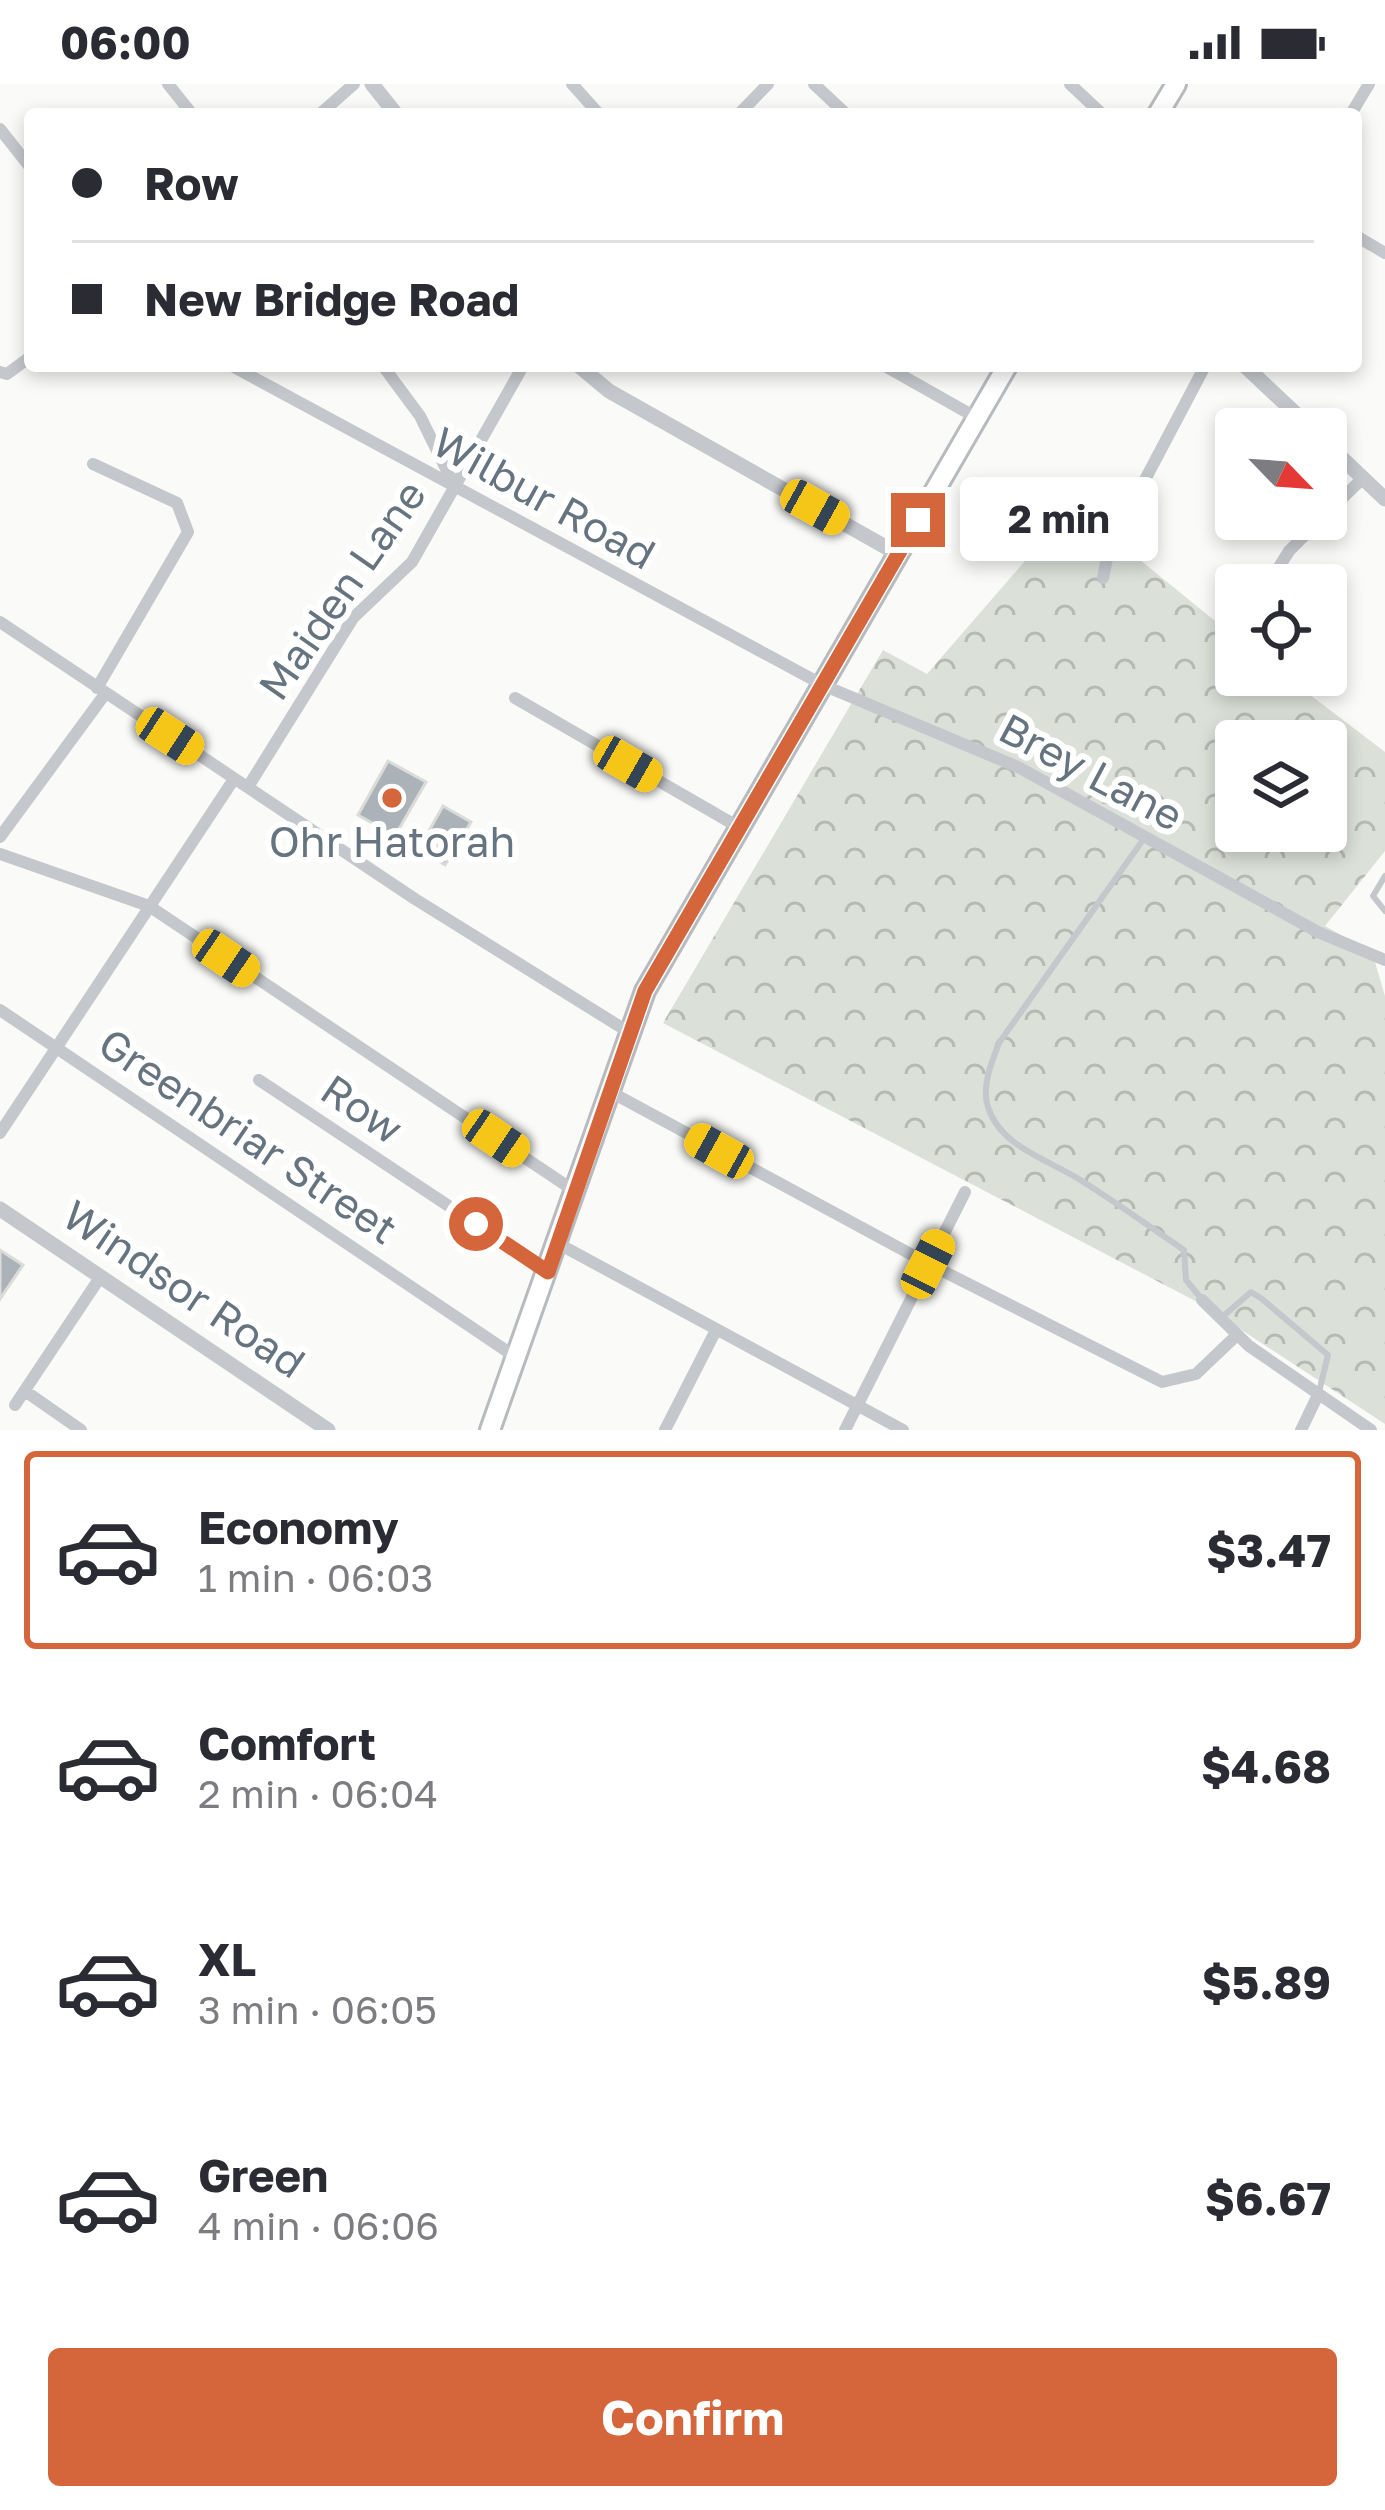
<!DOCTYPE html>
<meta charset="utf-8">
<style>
:root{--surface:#fff;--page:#f2f2f3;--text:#2b2b33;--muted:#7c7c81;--line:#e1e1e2;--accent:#d5663c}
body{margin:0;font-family:"Golos Text",sans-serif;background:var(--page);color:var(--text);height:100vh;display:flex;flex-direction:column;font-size:45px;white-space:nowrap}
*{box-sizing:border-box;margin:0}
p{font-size:39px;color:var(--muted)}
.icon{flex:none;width:66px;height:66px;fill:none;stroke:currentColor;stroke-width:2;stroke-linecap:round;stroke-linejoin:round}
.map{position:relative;height:1346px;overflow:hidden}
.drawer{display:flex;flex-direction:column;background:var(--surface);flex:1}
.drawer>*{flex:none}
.banner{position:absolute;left:24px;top:24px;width:1338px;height:264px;border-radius:12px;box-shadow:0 6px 18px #0003;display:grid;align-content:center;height:264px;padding:0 48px;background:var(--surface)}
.needle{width:78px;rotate:115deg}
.fabs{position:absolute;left:1215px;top:324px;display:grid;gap:24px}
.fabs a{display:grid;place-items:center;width:132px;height:132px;border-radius:12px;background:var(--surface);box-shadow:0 6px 18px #0003;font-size:60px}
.end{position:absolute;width:54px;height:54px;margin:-27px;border:15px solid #d5663c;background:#fff;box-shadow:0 0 0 6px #fff}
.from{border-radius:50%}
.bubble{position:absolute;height:84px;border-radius:12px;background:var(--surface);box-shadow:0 6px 18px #0003;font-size:39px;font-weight:700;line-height:84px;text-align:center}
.car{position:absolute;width:36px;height:72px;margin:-36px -18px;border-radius:15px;box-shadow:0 0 9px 3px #0007;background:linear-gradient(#f5c518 24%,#345 0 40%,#f5c518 0 76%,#345 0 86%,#f5c518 0)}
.banner b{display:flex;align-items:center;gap:42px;height:114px;font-size:45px}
.banner b+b{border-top:3px solid var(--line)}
.banner i{width:30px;height:30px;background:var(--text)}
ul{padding:21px 0 0;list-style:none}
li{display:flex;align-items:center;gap:36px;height:198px;margin:0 24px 18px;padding:0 24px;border:6px solid transparent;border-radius:12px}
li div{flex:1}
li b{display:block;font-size:45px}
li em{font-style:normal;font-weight:700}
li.active{border-color:var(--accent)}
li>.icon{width:108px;height:108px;stroke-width:1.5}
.button{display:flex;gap:24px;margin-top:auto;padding:24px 48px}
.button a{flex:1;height:138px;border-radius:12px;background:var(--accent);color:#fff;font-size:48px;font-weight:700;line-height:138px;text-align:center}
.status{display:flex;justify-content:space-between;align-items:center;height:84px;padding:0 60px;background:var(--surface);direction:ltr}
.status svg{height:33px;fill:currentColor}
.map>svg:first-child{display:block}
.forest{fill:url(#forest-crowns);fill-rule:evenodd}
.building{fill:#abb2b8;stroke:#dbdcda;stroke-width:3}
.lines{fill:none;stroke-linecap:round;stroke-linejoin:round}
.primary-casing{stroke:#b7bbbf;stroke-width:24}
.service{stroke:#c4c7cb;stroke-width:6}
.minor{stroke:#c4c7cb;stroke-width:12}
.tertiary{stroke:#c4c7cb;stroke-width:15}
.primary{stroke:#fff;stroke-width:18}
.route{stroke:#d5663c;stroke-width:15}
.poi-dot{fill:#d5663c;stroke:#fff;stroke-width:4.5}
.labels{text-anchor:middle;stroke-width:12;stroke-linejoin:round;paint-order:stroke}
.street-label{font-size:42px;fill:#667480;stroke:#fff}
.poi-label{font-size:42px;fill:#667480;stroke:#fff}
</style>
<div class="status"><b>06:00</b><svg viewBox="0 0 49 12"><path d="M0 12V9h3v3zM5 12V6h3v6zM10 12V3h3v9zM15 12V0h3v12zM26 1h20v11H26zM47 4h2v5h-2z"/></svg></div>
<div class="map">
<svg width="1385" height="1346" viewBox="0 0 1385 1346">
<defs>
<pattern id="forest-crowns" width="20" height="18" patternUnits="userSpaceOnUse" patternTransform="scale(3)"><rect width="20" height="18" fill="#dbe0d9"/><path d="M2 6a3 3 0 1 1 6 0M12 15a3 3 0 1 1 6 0" fill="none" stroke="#b5bab5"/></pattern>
</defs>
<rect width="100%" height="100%" fill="#fafaf8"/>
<path class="forest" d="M1086 432 1236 554V591H1284L1385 668V767L1325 842 1372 868 1385 912V1340L1205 1222 663 939 883 566 927 590 1051 447ZM1236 657H1326V747H1236Z"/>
<path class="building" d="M388 677 426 698 395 752 358 731Z
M443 722 471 738 445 781 431 772 439 761 426 752Z
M0 1166 23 1181 0 1215Z"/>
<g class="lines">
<defs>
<path id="primary" d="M1158 30 1176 0
M490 1346 645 907 1007 282"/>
</defs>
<use href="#primary" class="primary-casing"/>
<path class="service" d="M1145 753 999 959C992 977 981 1003 988 1023 1001 1064 1050 1076 1082 1097 1117 1119 1150 1143 1184 1166L1186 1196 1200 1213
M1385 792 1373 812 1385 827
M1221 1234 1251 1208 1262 1215 1328 1271 1319 1308"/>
<path class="minor" d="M168 0 192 30
M572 0 599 30
M814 0 846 30
M1070 0 1102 30
M320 30 354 0
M739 30 768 0
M1351 30 1369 0
M0 45 30 83
M1356 152 1385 169
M232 282 825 602 1018 683 1318 848 1385 876
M383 282 420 332 454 401
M885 282 977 334
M0 288 7 290 30 273
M93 380 177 419 188 448 97 604
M1326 430 1363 394
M1103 494 1109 464 1205 282
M1268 501 1289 467 1321 435
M0 538 415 815 627 947
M515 614 742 745
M248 703 353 534 412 478 523 282
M0 753 105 610
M0 770 149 822 573 1106
M0 926 517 1274
M259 996 548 1188
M607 1006 929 1180 1162 1298 1196 1290 1237 1251
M0 1049 234 695
M557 1159 903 1346
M1202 1216 1249 1262 1371 1346
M25 1307 81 1346
M15 1321 101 1192
M665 1346 715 1248
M845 1346 965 1108
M1301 1346 1318 1311"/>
<path class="tertiary" d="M372 0 396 30
M579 282 609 307 898 470
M1245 282 1312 345
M1326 359 1385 415
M0 1125 328 1346"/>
<use href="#primary" class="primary"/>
</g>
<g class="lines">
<path class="route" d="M476 1140 548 1188 645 907 918 436"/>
</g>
<circle class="poi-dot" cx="392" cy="714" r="12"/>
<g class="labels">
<g class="street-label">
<text transform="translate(544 414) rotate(29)" y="15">Wilbur Road</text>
<text transform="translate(342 506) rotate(-55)" y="15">Maiden Lane</text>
<text transform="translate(1091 688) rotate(28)" y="15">Brey Lane</text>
<text transform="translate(362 1025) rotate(34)" y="15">Row</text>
<text transform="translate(248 1052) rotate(34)" y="15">Greenbriar Street</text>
<text transform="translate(184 1205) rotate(34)" y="15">Windsor Road</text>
</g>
<g class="poi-label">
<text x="392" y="773">Ohr Hatorah</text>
</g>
</g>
</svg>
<div class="fabs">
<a><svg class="needle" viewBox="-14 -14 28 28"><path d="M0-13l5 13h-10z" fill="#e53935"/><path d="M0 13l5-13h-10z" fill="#7c7c81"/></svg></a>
<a><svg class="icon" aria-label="locate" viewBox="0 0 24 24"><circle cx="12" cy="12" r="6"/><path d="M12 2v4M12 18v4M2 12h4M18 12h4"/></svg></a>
<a><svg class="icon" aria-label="layers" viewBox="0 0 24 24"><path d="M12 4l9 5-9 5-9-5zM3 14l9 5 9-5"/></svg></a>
</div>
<i class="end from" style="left:476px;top:1140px"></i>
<i class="end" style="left:918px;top:436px"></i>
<div class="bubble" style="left:960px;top:393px;width:198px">2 min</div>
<i class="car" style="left:815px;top:423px;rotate:119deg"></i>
<i class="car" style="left:170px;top:652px;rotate:123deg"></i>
<i class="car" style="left:628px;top:680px;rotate:120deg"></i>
<i class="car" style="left:226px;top:874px;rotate:124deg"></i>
<i class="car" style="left:496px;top:1054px;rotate:124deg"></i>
<i class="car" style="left:719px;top:1067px;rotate:299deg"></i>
<i class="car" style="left:928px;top:1180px;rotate:27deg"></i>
<div class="banner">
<b><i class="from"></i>Row</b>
<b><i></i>New Bridge Road</b>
</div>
</div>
<section class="drawer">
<ul>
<li class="active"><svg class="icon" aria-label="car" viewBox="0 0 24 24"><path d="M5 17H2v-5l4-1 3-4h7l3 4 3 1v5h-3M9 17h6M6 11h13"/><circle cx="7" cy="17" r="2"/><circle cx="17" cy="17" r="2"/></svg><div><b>Economy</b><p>1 min · 06:03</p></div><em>$3.47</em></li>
<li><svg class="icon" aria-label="car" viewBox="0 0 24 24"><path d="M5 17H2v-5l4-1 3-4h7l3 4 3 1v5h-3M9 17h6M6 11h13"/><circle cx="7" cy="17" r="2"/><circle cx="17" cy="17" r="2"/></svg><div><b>Comfort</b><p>2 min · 06:04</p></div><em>$4.68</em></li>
<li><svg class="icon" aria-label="car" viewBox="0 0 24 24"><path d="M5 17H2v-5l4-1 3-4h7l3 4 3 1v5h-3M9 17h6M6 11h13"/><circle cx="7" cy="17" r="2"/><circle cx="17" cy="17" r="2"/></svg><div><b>XL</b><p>3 min · 06:05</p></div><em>$5.89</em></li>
<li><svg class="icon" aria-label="car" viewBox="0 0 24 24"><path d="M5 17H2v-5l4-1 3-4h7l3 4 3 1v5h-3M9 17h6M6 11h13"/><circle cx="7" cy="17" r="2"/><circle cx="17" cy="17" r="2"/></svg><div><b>Green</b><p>4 min · 06:06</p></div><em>$6.67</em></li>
</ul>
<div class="button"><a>Confirm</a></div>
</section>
